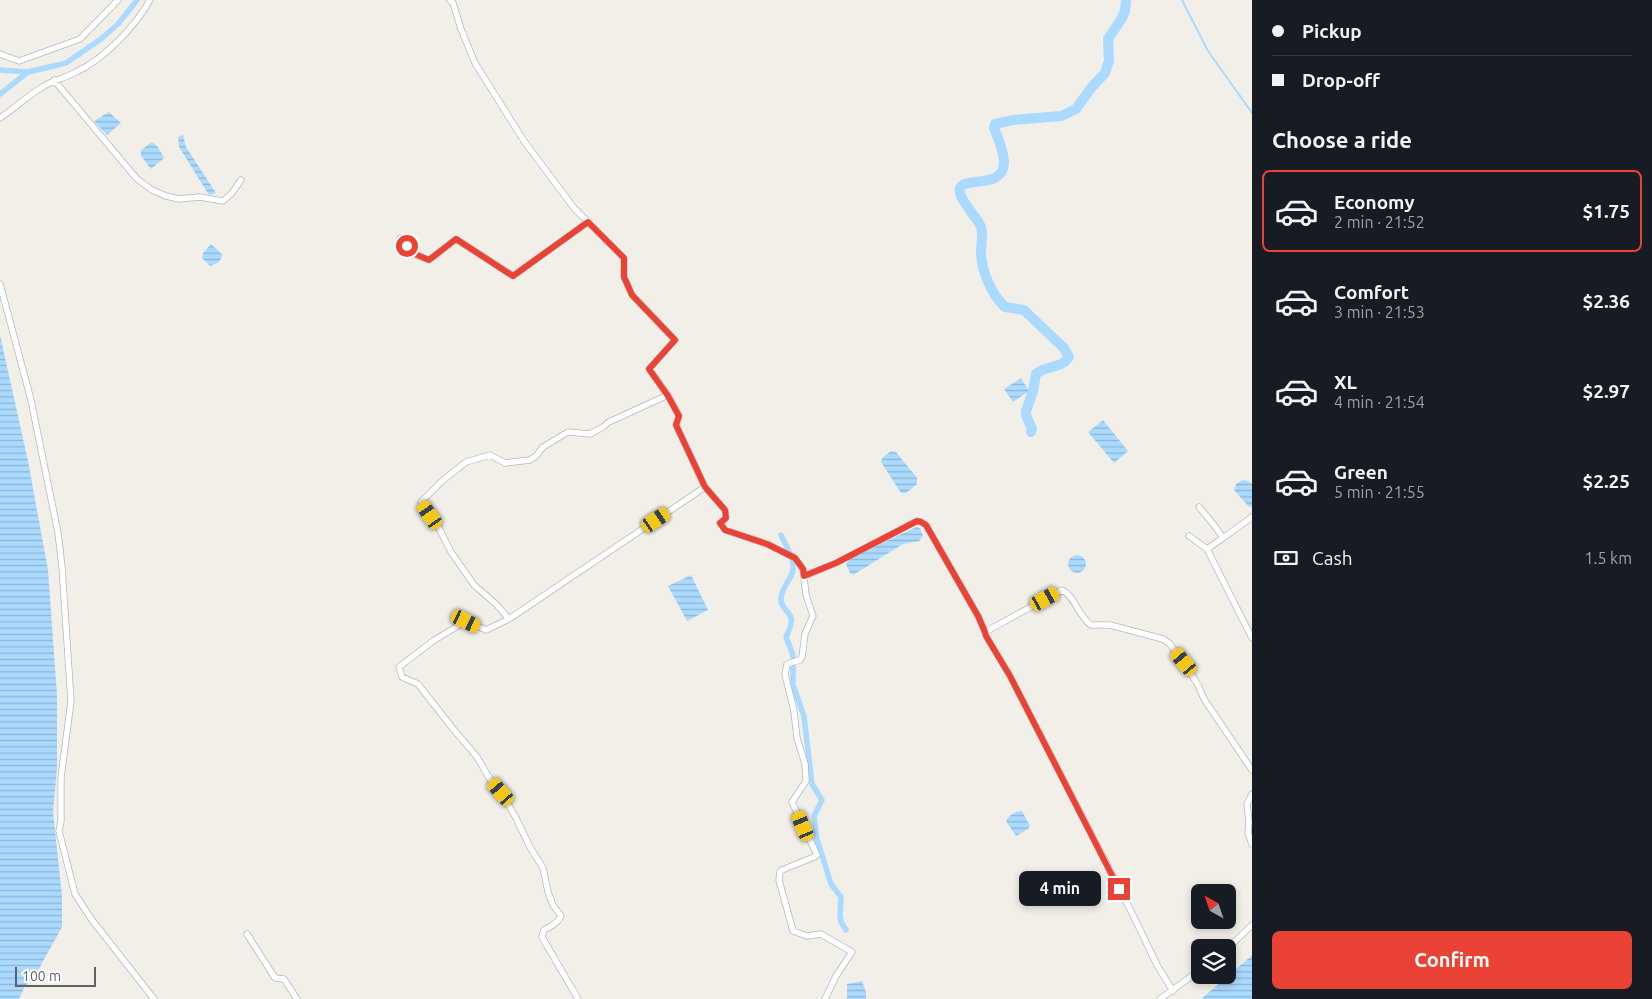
<!DOCTYPE html>
<meta charset="utf-8">
<style>
:root{--surface:#171b24;--page:#20242c;--text:#f1f3f6;--muted:#9ea1a6;--line:#363941;--accent:#ea4335}
body{margin:0;font-family:Ubuntu,sans-serif;background:var(--page);color:var(--text);height:100vh;display:flex;flex-direction:column;font-size:19px;white-space:nowrap}
*{box-sizing:border-box;margin:0}
p{font-size:16px;color:var(--muted)}
.icon{flex:none;width:28px;height:28px;fill:none;stroke:currentColor;stroke-width:2;stroke-linecap:round;stroke-linejoin:round}
.map{position:relative;flex:1;overflow:hidden}
.panel{display:flex;flex-direction:column;background:var(--surface);width:400px}
.panel>*{flex:none}
.guide{display:grid;align-content:center;height:110px;padding:0 20px;background:var(--surface)}
.needle{width:32px;rotate:320deg}
.fabs{position:absolute;left:1191px;top:884px;display:grid;gap:10px}
.fabs a{display:grid;place-items:center;width:45px;height:45px;border-radius:8px;background:var(--surface);box-shadow:0 2px 8px #0003;font-size:25px}
.scale{position:absolute;left:15px;bottom:12px;width:81px;box-sizing:border-box;padding-left:5px;border:2px solid #5f6368;border-top:0;font-size:14px;line-height:18px;white-space:nowrap;color:#5f6368;-webkit-text-stroke:4px #fff;paint-order:stroke}
.end{position:absolute;width:22px;height:22px;margin:-11px;border:6px solid #ea4335;background:#fff;box-shadow:0 0 0 2px #fff}
.from{border-radius:50%}
.bubble{position:absolute;height:35px;border-radius:8px;background:var(--surface);box-shadow:0 2px 8px #0003;font-size:16px;font-weight:700;line-height:35px;text-align:center}
.car{position:absolute;width:15px;height:30px;margin:-15px -8px;border-radius:6px;box-shadow:0 0 4px 1px #0007;background:linear-gradient(#f5c518 24%,#345 0 40%,#f5c518 0 76%,#345 0 86%,#f5c518 0)}
.guide b{display:flex;align-items:center;gap:18px;height:48px;font-size:19px}
.guide b+b{border-top:1px solid var(--line)}
.guide i{width:12px;height:12px;background:var(--text)}
ul{padding:0;list-style:none}
li{display:flex;align-items:center;gap:15px;height:82px;margin:0 10px 8px;padding:0 10px;border:2px solid transparent;border-radius:8px}
li div{flex:1}
li b{display:block;font-size:19px}
li em{font-style:normal;font-weight:700}
li.current{border-color:var(--accent)}
li>.icon{width:45px;height:45px;stroke-width:1.5}
h2{padding:0 20px;font-size:22px;line-height:60px}
.pay{display:flex;align-items:center;gap:12px;height:55px;padding:0 20px;font-size:19px}
.pay p{margin-inline-start:auto}
.cta{display:flex;gap:10px;margin-top:auto;padding:10px 20px}
.cta a{flex:1;height:58px;border-radius:8px;background:var(--accent);color:#fff;font-size:20px;font-weight:700;line-height:58px;text-align:center}
main{display:flex;flex:1;min-height:0}
.map>svg:first-child{display:block}
.water{fill:url(#water-rules)}
.lines{fill:none;stroke-linecap:round;stroke-linejoin:round}
.stream{stroke:#aadaff;stroke-width:2}
.canal{stroke:#aadaff;stroke-width:5.5}
.river{stroke:#aadaff;stroke-width:10}
.minor-casing{stroke:#b5b8bc;stroke-width:7}
.minor{stroke:#fff;stroke-width:5.5}
.route{stroke:#ea4335;stroke-width:6}
</style>
<main>
<div class="map">
<svg width="1252" height="999" viewBox="0 0 1252 999">
<defs>
<pattern id="water-rules" width="6" height="5" patternUnits="userSpaceOnUse" patternTransform="scale(1.25)"><rect width="6" height="5" fill="#aadaff"/><path d="M0 2.5h6" fill="none" stroke="#8eb4d2"/></pattern>
</defs>
<rect width="100%" height="100%" fill="#f1efe8"/>
<path class="water" d="M109 112 121 123 107 135 94 121Z
M183 135 186 147 216 193 209 195 179 147 178 137Z
M152 142 158 147 164 158 151 169 141 156V150Z
M211 244 223 255 219 262 210 266 202 258 203 253Z
M0 335 28 461 48 570 57 695V768L53 812 62 896V927L37 972 24 988 19 999H0Z
M1021 378 1029 391 1013 402 1004 389Z
M1103 420 1128 451 1114 463 1088 432Z
M891 451 896 452 917 478V484L906 493H901L881 462 882 458Z
M1243 480 1248 481 1252 484V506L1249 507 1234 490 1236 484Z
M916 527 920 528 923 536 919 541 903 544 853 575 850 573 846 564 850 559Z
M1068 564a9 9 0 1 1 18 0a9 9 0 1 1-18 0Z
M691 575 708 610 687 621 668 586Z
M1022 811 1030 826 1028 829 1016 836 1006 821C1009 815 1016 811 1022 811Z
M1252 955V999H1201L1249 958Z
M862 981 866 992V999H847V984Z"/>
<g class="lines">
<path class="stream" d="M1182 0 1208 51 1252 113"/>
<path class="canal" d="M0 70 28 72 66 63 101 39 118 24 137 0
M0 94 28 72
M781 535C786 546 798 564 791 576 787 583 782 589 781 598 780 608 789 610 791 618 793 624 788 632 786 637L793 655V685L804 716 812 784 822 800 814 816 817 839 831 884 841 897 840 915 841 922 846 930"/>
<path class="river" d="M1031 432 1032 429 1026 415V411L1033 391 1036 374C1046 365 1061 369 1069 357L1064 348 1024 310 1005 307C991 294 981 270 981 251 981 244 984 231 980 225 976 216 957 198 960 188 965 176 1005 190 1004 161 1003 149 998 138 994 128L995 124 1013 120 1061 116 1076 109 1091 88 1105 73 1109 61 1108 39 1122 18 1125 11 1126 0"/>
<defs>
<path id="minor" d="M450 0 453 3 461 29 475 63 524 141 574 208 624 258V277L632 295 675 340 649 369 668 395
M0 54 19 61 80 39 118 0
M54 80 137 179 152 190 166 196 179 199 200 197 223 201 232 193 241 180
M0 118C15 108 28 95 44 86 54 80 65 78 76 72 104 59 135 27 150 0
M400 238 415 255 429 260 456 239 513 276 588 222
M0 284 31 400 58 533 62 567 71 701 61 778V821L59 831 75 894 92 920 154 999
M1199 507 1214 525 1223 538 1207 549
M1189 536 1207 549 1252 638
M1223 538 1252 517
M804 576 836 563 917 521 921 522 926 525 978 616 985 632
M509 619 496 604 474 585 451 552 439 528 421 502 442 481 466 462 490 455 505 463 530 460 536 456 543 447 568 432 590 434 603 427 609 422 668 395 679 416 676 425 705 487 725 510 726 518 720 523 725 530 767 544 795 558 803 569 806 595 813 616 805 634 802 657 800 660 787 664 785 674 794 711 797 738 805 764 806 781 792 802 817 855 814 857 782 870 780 872 779 880 793 931 807 936 821 934 852 952 836 976 825 999
M1252 794 1247 804 1249 822 1248 833 1252 844
M247 934 275 978 284 979 297 999
M1228 948 1252 925
M1173 991 1157 965 1132 913 1010 676 986 636 985 632 1062 590C1075 596 1078 616 1091 625H1110L1163 639 1169 643 1185 664 1198 685 1204 699 1252 770
M578 999 542 937 544 930C551 926 557 924 561 916L553 905 548 892 543 868 530 847 516 818 501 792 491 781 477 757 454 730 418 684 402 677 399 667 433 641 466 621 486 630 509 619 705 487
M1160 999 1200 970"/>
</defs>
<use href="#minor" class="minor-casing"/>
<use href="#minor" class="minor"/>
</g>
<g class="lines">
<path class="route" d="M407 246 415 254 429 260 456 239 513 276 588 222 624 258V277L632 295 675 340 649 369 668 396 679 416 676 425 705 487 725 510 726 518 720 523 725 530 767 544 795 558 803 569 804 576 836 563 917 521 921 522 926 525 978 616 985 632 986 636 1010 676 1119 889"/>
</g>
</svg>
<div class="fabs">
<a><svg class="needle" viewBox="-14 -14 28 28"><path d="M0-13l5 13h-10z" fill="#e53935"/><path d="M0 13l5-13h-10z" fill="#9ea1a6"/></svg></a>
<a><svg class="icon" aria-label="layers" viewBox="0 0 24 24"><path d="M12 4l9 5-9 5-9-5zM3 14l9 5 9-5"/></svg></a>
</div>
<div class="scale">100 m</div>
<i class="end from" style="left:407px;top:246px"></i>
<i class="end" style="left:1119px;top:889px"></i>
<div class="bubble" style="left:1019px;top:871px;width:82px">4 min</div>
<i class="car" style="left:430px;top:515px;rotate:325deg"></i>
<i class="car" style="left:656px;top:520px;rotate:56deg"></i>
<i class="car" style="left:1045px;top:599px;rotate:61deg"></i>
<i class="car" style="left:466px;top:621px;rotate:116deg"></i>
<i class="car" style="left:1184px;top:662px;rotate:320deg"></i>
<i class="car" style="left:501px;top:792px;rotate:319deg"></i>
<i class="car" style="left:803px;top:826px;rotate:337deg"></i>
</div>
<section class="panel">
<div class="guide">
<b><i class="from"></i>Pickup</b>
<b><i></i>Drop-off</b>
</div>
<h2>Choose a ride</h2>
<ul>
<li class="current"><svg class="icon" aria-label="car" viewBox="0 0 24 24"><path d="M5 17H2v-5l4-1 3-4h7l3 4 3 1v5h-3M9 17h6M6 11h13"/><circle cx="7" cy="17" r="2"/><circle cx="17" cy="17" r="2"/></svg><div><b>Economy</b><p>2 min · 21:52</p></div><em>$1.75</em></li>
<li><svg class="icon" aria-label="car" viewBox="0 0 24 24"><path d="M5 17H2v-5l4-1 3-4h7l3 4 3 1v5h-3M9 17h6M6 11h13"/><circle cx="7" cy="17" r="2"/><circle cx="17" cy="17" r="2"/></svg><div><b>Comfort</b><p>3 min · 21:53</p></div><em>$2.36</em></li>
<li><svg class="icon" aria-label="car" viewBox="0 0 24 24"><path d="M5 17H2v-5l4-1 3-4h7l3 4 3 1v5h-3M9 17h6M6 11h13"/><circle cx="7" cy="17" r="2"/><circle cx="17" cy="17" r="2"/></svg><div><b>XL</b><p>4 min · 21:54</p></div><em>$2.97</em></li>
<li><svg class="icon" aria-label="car" viewBox="0 0 24 24"><path d="M5 17H2v-5l4-1 3-4h7l3 4 3 1v5h-3M9 17h6M6 11h13"/><circle cx="7" cy="17" r="2"/><circle cx="17" cy="17" r="2"/></svg><div><b>Green</b><p>5 min · 21:55</p></div><em>$2.25</em></li>
</ul>
<div class="pay"><svg class="icon" aria-label="cash" viewBox="0 0 24 24"><path d="M3 7h18v10H3z"/><circle cx="12" cy="12" r="2"/></svg>Cash<p>1.5 km</p></div>
<div class="cta"><a>Confirm</a></div>
</section>
</main>
